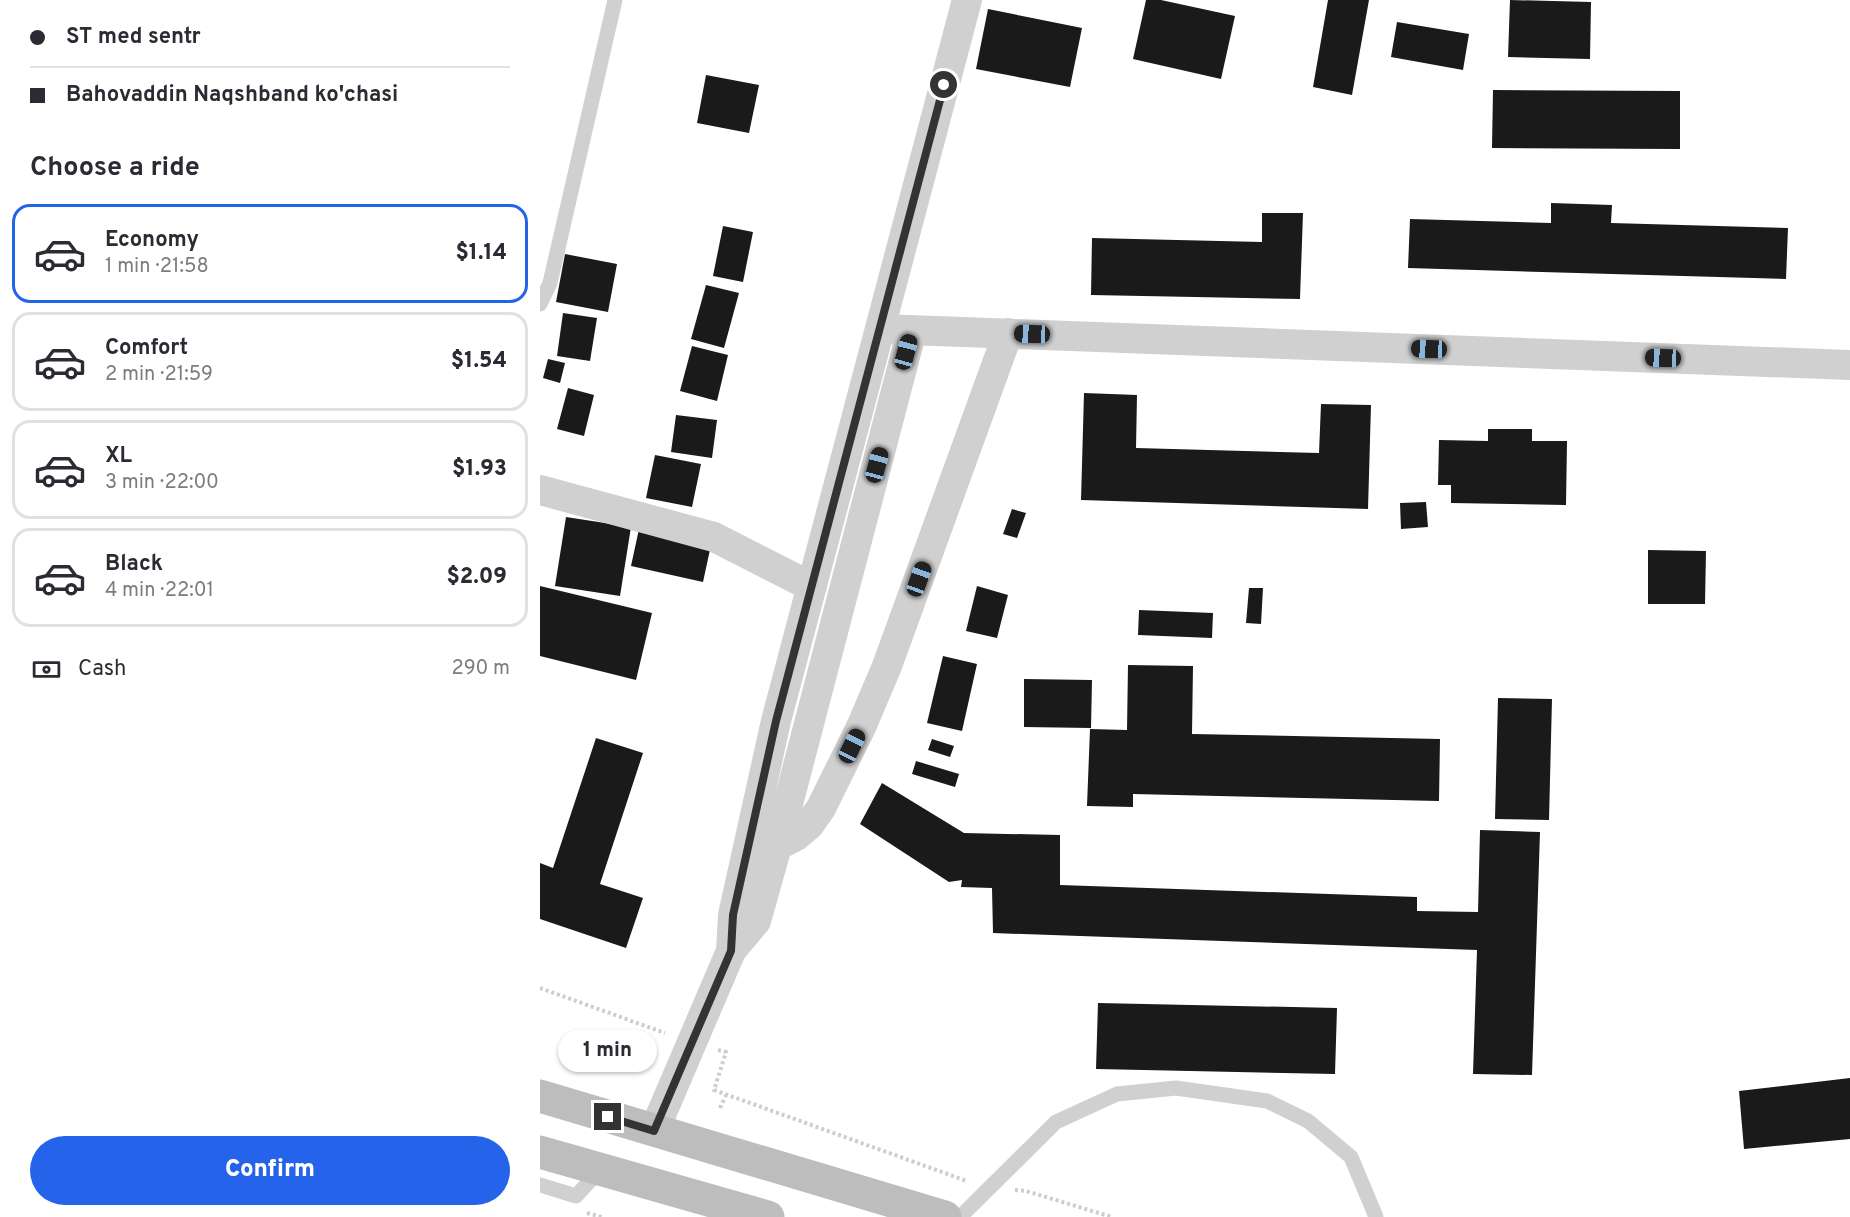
<!DOCTYPE html>
<meta charset="utf-8">
<style>
:root{--surface:#fff;--page:#f7f7f7;--text:#2b2b33;--muted:#7c7c81;--line:#e1e1e2;--accent:#2563eb}
body{margin:0;font-family:Overpass,sans-serif;background:var(--page);color:var(--text);height:100vh;display:flex;flex-direction:column;font-size:22px;white-space:nowrap}
*{box-sizing:border-box;margin:0}
p{font-size:20px;color:var(--muted)}
.icon{flex:none;width:33px;height:33px;fill:none;stroke:currentColor;stroke-width:2;stroke-linecap:round;stroke-linejoin:round}
.map{position:relative;flex:1;overflow:hidden}
.side{display:flex;flex-direction:column;background:var(--surface);width:540px}
.side>*{flex:none}
.guide{display:grid;align-content:center;height:132px;padding:0 30px;background:var(--surface)}
.end{position:absolute;width:27px;height:27px;margin:-14px;border:8px solid #333;background:#fff;box-shadow:0 0 0 3px #fff}
.from{border-radius:50%}
.bubble{position:absolute;height:42px;border-radius:21px;background:var(--surface);box-shadow:0 2px 4px #0004;font-size:20px;font-weight:800;line-height:42px;text-align:center}
.car{position:absolute;width:18px;height:36px;margin:-18px -9px;border-radius:8px;box-shadow:0 0 4px 2px #0007;background:linear-gradient(#222 24%,#8ab4d8 0 40%,#222 0 76%,#8ab4d8 0 86%,#222 0)}
.guide b{display:flex;align-items:center;gap:21px;height:57px;font-size:22px}
.guide b+b{border-top:2px solid var(--line)}
.guide i{width:15px;height:15px;background:var(--text)}
ul{padding:0;list-style:none}
li{display:flex;align-items:center;gap:18px;height:99px;margin:0 12px 9px;padding:0 18px;border:3px solid var(--line);border-radius:18px}
li div{flex:1}
li b{display:block;font-size:22px}
li em{font-style:normal;font-weight:800}
li.current{border-color:var(--accent)}
li>.icon{width:54px;height:54px;stroke-width:1.5}
h2{padding:0 30px;font-size:27px;line-height:72px}
.pay{display:flex;align-items:center;gap:15px;height:66px;padding:0 30px;font-size:22px}
.pay p{margin-inline-start:auto}
.primary-button{display:flex;gap:12px;margin-top:auto;padding:12px 30px}
.primary-button a{flex:1;height:69px;border-radius:36px;background:var(--accent);color:#fff;font-size:24px;font-weight:800;line-height:69px;text-align:center}
main{display:flex;flex:1;min-height:0}
.map>svg:first-child{display:block}
.building{fill:#1a1a1a}
.lines{fill:none;stroke-linecap:round;stroke-linejoin:round}
.path{stroke:#cdcdcd;stroke-width:4;stroke-dasharray:3 3;stroke-linecap:butt}
.lane{stroke:#d0d0d0;stroke-width:15}
.street{stroke:#d0d0d0;stroke-width:30}
.secondary{stroke:#bdbdbd;stroke-width:33}
.route{stroke:#333;stroke-width:8}
</style>
<main>
<section class="side">
<div class="guide">
<b><i class="from"></i>ST med sentr</b>
<b><i></i>Bahovaddin Naqshband ko'chasi</b>
</div>
<h2>Choose a ride</h2>
<ul>
<li class="current"><svg class="icon" aria-label="car" viewBox="0 0 24 24"><path d="M5 17H2v-5l4-1 3-4h7l3 4 3 1v5h-3M9 17h6M6 11h13"/><circle cx="7" cy="17" r="2"/><circle cx="17" cy="17" r="2"/></svg><div><b>Economy</b><p>1 min · 21:58</p></div><em>$1.14</em></li>
<li><svg class="icon" aria-label="car" viewBox="0 0 24 24"><path d="M5 17H2v-5l4-1 3-4h7l3 4 3 1v5h-3M9 17h6M6 11h13"/><circle cx="7" cy="17" r="2"/><circle cx="17" cy="17" r="2"/></svg><div><b>Comfort</b><p>2 min · 21:59</p></div><em>$1.54</em></li>
<li><svg class="icon" aria-label="car" viewBox="0 0 24 24"><path d="M5 17H2v-5l4-1 3-4h7l3 4 3 1v5h-3M9 17h6M6 11h13"/><circle cx="7" cy="17" r="2"/><circle cx="17" cy="17" r="2"/></svg><div><b>XL</b><p>3 min · 22:00</p></div><em>$1.93</em></li>
<li><svg class="icon" aria-label="car" viewBox="0 0 24 24"><path d="M5 17H2v-5l4-1 3-4h7l3 4 3 1v5h-3M9 17h6M6 11h13"/><circle cx="7" cy="17" r="2"/><circle cx="17" cy="17" r="2"/></svg><div><b>Black</b><p>4 min · 22:01</p></div><em>$2.09</em></li>
</ul>
<div class="pay"><svg class="icon" aria-label="cash" viewBox="0 0 24 24"><path d="M3 7h18v10H3z"/><circle cx="12" cy="12" r="2"/></svg>Cash<p>290 m</p></div>
<div class="primary-button"><a>Confirm</a></div>
</section>
<div class="map">
<svg width="1310" height="1217" viewBox="0 0 1310 1217">
<rect width="100%" height="100%" fill="#fff"/>
<path class="building" d="M606 0H621L695 16 681 79 593 59Z
M788 0H829L812 95 773 87Z
M970 0 1051 2 1050 59 968 57Z
M448 9 542 28 530 87 436 69Z
M857 22 929 34 923 70 851 57Z
M166 75 219 85 209 133 157 123Z
M953 90 1140 91V149L952 148Z
M1011 203 1072 205 1071 223 1248 228 1246 279 868 268 870 219 1011 223Z
M722 213H763L760 299 551 295 552 238 722 242Z
M183 226 213 232 203 282 173 276Z
M25 254 77 264 68 312 16 302Z
M166 285 199 293 184 348 151 339Z
M23 313 57 318 50 361 17 356Z
M152 346 188 355 177 401 140 391Z
M8 359 25 363 20 383 3 378Z
M28 388 54 395 44 436 17 429Z
M544 393 597 395 596 448 779 453 781 404 831 405 828 509 541 500Z
M136 415 177 420 172 458 131 452Z
M948 429H992V441H1027L1026 505 911 503V485H898L899 440 948 441Z
M115 455 161 464 152 507 106 498Z
M886 502 888 527 861 529 860 503Z
M472 509 486 513 477 538 463 534Z
M26 517 91 527 80 596 15 586Z
M99 529 171 545 163 582 91 566Z
M1108 550 1166 551 1165 604H1108Z
M0 586 112 613 96 680 0 656Z
M437 586 468 595 457 638 426 631Z
M709 588H723L721 624 706 623Z
M599 610 673 613 672 638 598 635Z
M403 656 437 664 422 731 387 723Z
M588 665 653 666 652 734 900 739 899 801 593 794V807L547 806 550 729 587 730Z
M484 679 552 680 551 728 484 727Z
M958 698 1012 699 1009 820 955 819Z
M56 738 103 753 60 884 103 898 86 948 0 919V863L13 868Z
M392 739 414 746 410 757 388 750Z
M376 761 419 774 415 787 372 774Z
M342 783 424 833 520 835V885L877 897V911L938 912 940 830 1000 832 992 1075 933 1074 937 950 453 933 452 888 421 887 422 880 409 882 320 824Z
M558 1003 797 1008 795 1074 556 1069Z
M1310 1078V1139L1204 1149 1199 1091Z"/>
<g class="lines">
<path class="path" d="M0 988 125 1033
M178 1050 186 1052 174 1090 427 1181
M180 1108 186 1095
M475 1190 486 1191 572 1217
M47 1213 62 1217"/>
<path class="lane" d="M0 304 10 283 75 0
M0 1185 36 1196 60 1170
M420 1217 516 1122 577 1094 636 1088 727 1101 768 1121 811 1157 836 1217"/>
<path class="street" d="M341 329 1310 365
M0 490 174 537 272 587
M237 846 256 836 269 825 281 808 322 725 347 666 468 333
M191 951 193 915 236 721 427 0
M114 1131 191 951 216 921 237 846 372 330"/>
<path class="secondary" d="M0 1096 405 1217
M0 1152 228 1217"/>
</g>
<g class="lines">
<path class="route" d="M68 1117 114 1131 191 951 193 915 236 721 404 85"/>
</g>
</svg>
<i class="end from" style="left:404px;top:85px"></i>
<i class="end" style="left:68px;top:1117px"></i>
<div class="bubble" style="left:18px;top:1030px;width:99px">1 min</div>
<i class="car" style="left:492px;top:334px;rotate:272deg"></i>
<i class="car" style="left:889px;top:349px;rotate:272deg"></i>
<i class="car" style="left:366px;top:352px;rotate:15deg"></i>
<i class="car" style="left:1123px;top:358px;rotate:272deg"></i>
<i class="car" style="left:337px;top:465px;rotate:15deg"></i>
<i class="car" style="left:379px;top:579px;rotate:20deg"></i>
<i class="car" style="left:312px;top:746px;rotate:26deg"></i>
</div>
</main>
